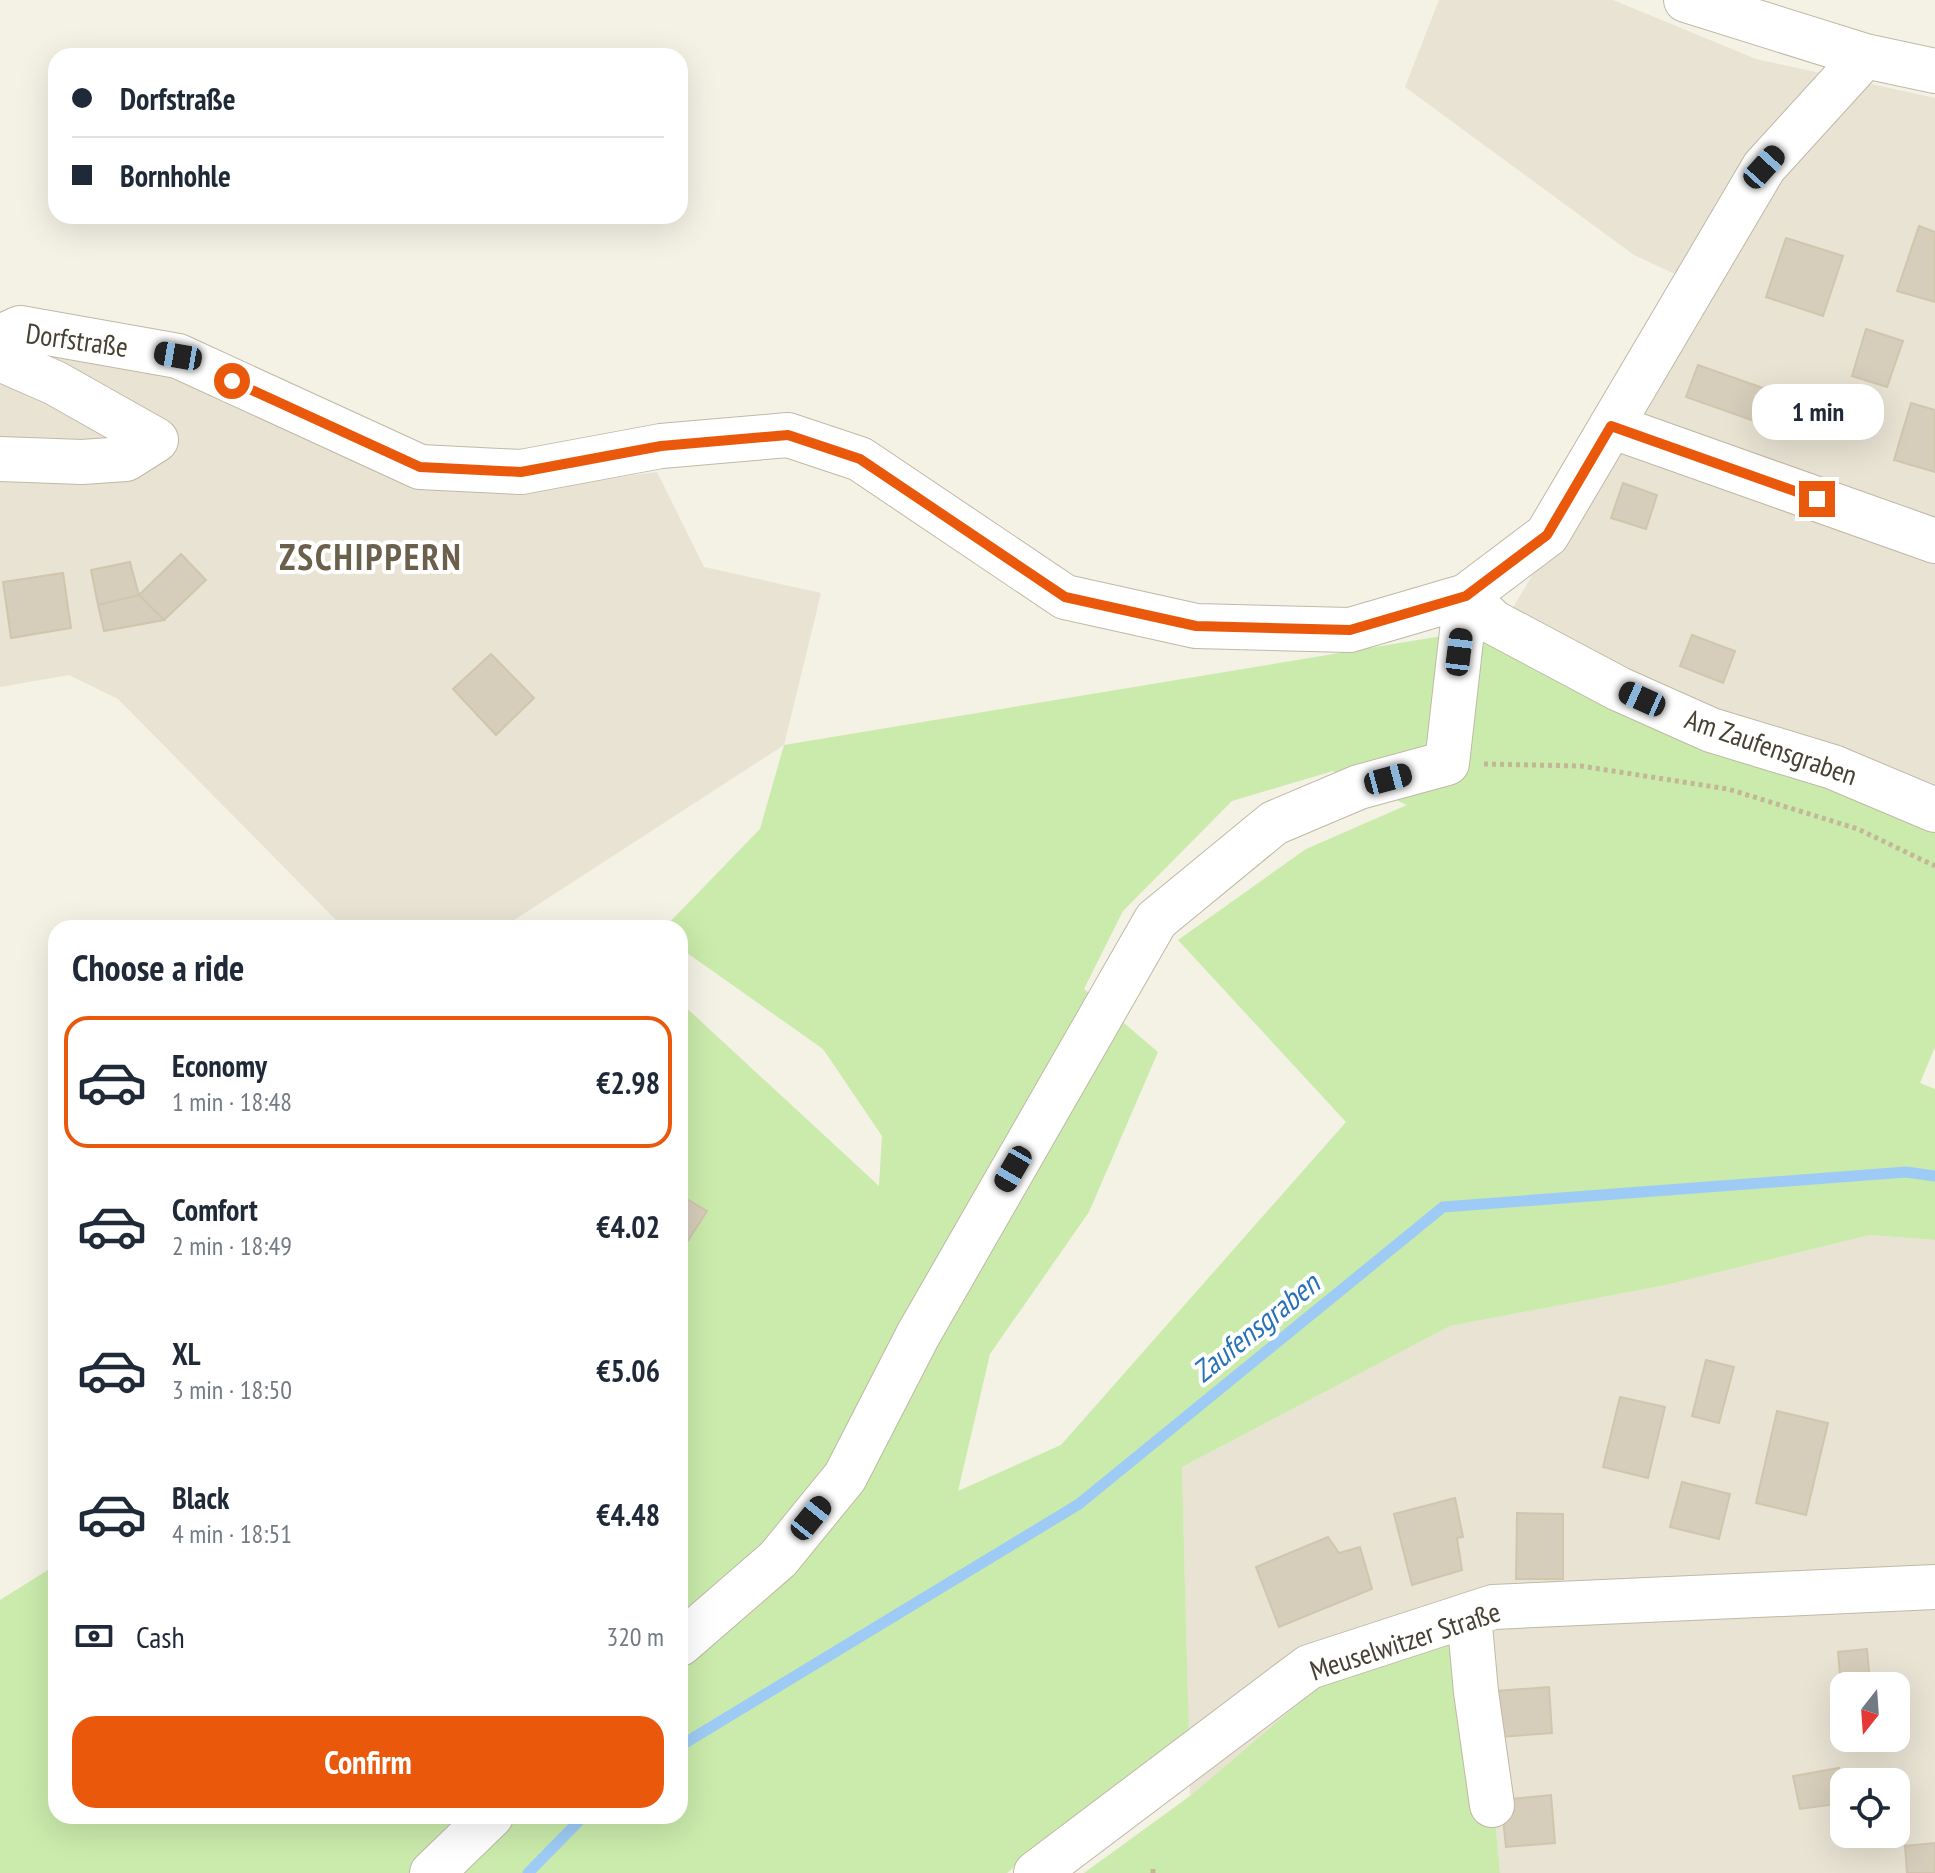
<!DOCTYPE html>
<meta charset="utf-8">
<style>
:root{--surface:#fff;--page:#f6f6f7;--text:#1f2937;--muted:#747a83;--line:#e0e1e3;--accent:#ea580c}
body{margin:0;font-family:"PT Sans Narrow",sans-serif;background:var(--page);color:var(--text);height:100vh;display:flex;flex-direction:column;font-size:30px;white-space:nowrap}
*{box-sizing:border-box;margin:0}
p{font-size:26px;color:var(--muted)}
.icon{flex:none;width:44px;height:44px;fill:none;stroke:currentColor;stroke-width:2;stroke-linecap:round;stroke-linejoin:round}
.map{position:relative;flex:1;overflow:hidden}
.panel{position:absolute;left:48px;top:920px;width:640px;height:904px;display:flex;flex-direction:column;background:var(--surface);border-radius:24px;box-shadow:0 8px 32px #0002}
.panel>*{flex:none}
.top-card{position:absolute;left:48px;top:48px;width:640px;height:176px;border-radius:24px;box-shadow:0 8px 32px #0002;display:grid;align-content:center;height:176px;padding:0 24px;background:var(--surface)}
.needle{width:52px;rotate:197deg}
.buttons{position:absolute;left:1830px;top:1672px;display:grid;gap:16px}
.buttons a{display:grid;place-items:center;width:80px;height:80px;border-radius:16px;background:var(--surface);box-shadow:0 8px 32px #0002;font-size:40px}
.end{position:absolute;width:36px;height:36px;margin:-18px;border:10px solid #ea580c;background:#fff;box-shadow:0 0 0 4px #fff}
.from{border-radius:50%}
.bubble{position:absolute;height:56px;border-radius:24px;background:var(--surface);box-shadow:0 8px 32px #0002;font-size:26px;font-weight:600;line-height:56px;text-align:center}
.car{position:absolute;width:24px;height:48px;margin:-24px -12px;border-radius:10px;box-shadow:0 0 6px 2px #0007;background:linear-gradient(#222 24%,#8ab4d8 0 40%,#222 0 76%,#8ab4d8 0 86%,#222 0)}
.top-card b{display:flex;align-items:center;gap:28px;height:76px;font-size:30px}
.top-card b+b{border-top:2px solid var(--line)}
.top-card i{width:20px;height:20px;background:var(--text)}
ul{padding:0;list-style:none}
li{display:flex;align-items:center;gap:24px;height:132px;margin:0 16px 12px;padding:0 8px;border:4px solid transparent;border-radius:24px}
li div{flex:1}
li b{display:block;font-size:30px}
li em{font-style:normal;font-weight:600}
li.selected{border-color:var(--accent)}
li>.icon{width:72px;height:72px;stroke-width:1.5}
h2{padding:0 24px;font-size:36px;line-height:96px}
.pay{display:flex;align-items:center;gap:20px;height:88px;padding:0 24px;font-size:30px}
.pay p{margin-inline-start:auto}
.primary-button{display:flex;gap:16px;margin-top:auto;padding:16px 24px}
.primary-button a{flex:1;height:92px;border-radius:24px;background:var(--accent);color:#fff;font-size:32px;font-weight:600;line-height:92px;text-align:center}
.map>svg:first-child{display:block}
.residential{fill:#e8e3d3;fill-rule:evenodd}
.green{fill:#caebab;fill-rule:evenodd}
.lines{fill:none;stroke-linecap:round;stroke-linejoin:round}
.stream{stroke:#9ecbf5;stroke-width:11}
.building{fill:#d6cdba;stroke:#d1c6ad;stroke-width:2}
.minor-casing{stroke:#c0b9a7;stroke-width:46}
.path{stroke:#c3b798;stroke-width:5;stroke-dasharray:4 4;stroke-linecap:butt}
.minor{stroke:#fff;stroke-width:44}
.route{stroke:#ea580c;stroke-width:10}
.labels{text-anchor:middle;stroke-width:8;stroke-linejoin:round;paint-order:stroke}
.street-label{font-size:28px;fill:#474134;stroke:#fff}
.water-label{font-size:30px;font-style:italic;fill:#2771ba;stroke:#fff}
.district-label{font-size:36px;font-weight:bold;letter-spacing:2px;fill:#6a604b;stroke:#fff}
</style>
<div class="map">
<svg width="1935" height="1873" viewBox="0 0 1935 1873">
<rect width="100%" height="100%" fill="#f4f1e5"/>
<path class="residential" d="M1439 0H1613L1756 59 1935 98V790L1657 695 1518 624 1514 606 1705 288 1634 255 1405 87Z
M0 311 34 351 175 375 535 489 657 472 704 567 821 593 784 745 502 928H344L118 699 69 675 0 687Z
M1870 1235 1935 1240V1873H1500L1478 1632 1330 1677 1190 1796 1182 1467 1450 1326 1666 1285ZM1844 1686H1896V1738H1844ZM1844 1782H1896V1834H1844Z"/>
<path class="green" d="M1472 631 1891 805 1935 828V1047L1920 1083 1935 1089V1240L1870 1235 1666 1285 1450 1326 1182 1467 1189 1741 1059 1832 1007 1873H0V1600L56 1565V1816H680V1002L879 1186 882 1136 823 1049 680 948V928H664L760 829 784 745ZM1333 771 1407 805 1306 849 1178 940 1346 1122 1061 1445 958 1491 990 1354 1089 1212 1158 1052 1084 989 1123 911 1232 801Z
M1478 1632 1500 1873H1084L1190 1796 1330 1677Z"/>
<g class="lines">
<path class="stream" d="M680 1746 1079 1504 1443 1207 1906 1172 1935 1176
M528 1873 584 1816"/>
</g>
<path class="building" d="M1919 226 1935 232V302L1897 291Z
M1786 238 1843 256 1823 316 1766 297Z
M1866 329 1903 341 1887 387 1852 376Z
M1698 365 1788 397 1777 429 1686 397Z
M1911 403 1935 410V472L1894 460Z
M1623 483 1657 495 1646 529 1611 518Z
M181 554 206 580 164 620 139 595Z
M130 562 139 595 98 605 91 570Z
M63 573 71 628 11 638 3 582Z
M139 595 164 620 104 631 98 605Z
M1692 635 1735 651 1723 683 1680 666Z
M491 654 534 698 496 735 453 689Z
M680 1195 707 1211 687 1242 680 1237Z
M1706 1360 1734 1367 1719 1423 1692 1416Z
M1620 1397 1665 1407 1648 1478 1603 1467Z
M1777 1411 1828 1423 1806 1515 1756 1503Z
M1682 1482 1730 1494 1719 1539 1670 1527Z
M1455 1498 1463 1537 1457 1538 1462 1570 1412 1585 1394 1514Z
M1517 1513 1563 1514V1579H1516Z
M1328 1537 1339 1553 1360 1547 1372 1589 1279 1627 1256 1567Z
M1867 1649 1870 1684 1841 1686 1838 1652Z
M1549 1687 1552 1733 1499 1737 1496 1691Z
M1839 1768 1844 1803 1800 1809 1793 1776Z
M1551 1795 1555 1843 1506 1847 1501 1800Z
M1935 1843V1873H1907L1905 1846Z"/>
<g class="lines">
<defs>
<path id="minor" d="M1686 0 1865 56 1935 71
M0 337 20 328 178 356 420 467 521 472 661 446 788 435 860 459 1065 597 1196 626 1350 630 1466 596 1547 535 1764 167 1865 56
M0 359 55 383 156 440 126 459 82 462 0 459
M1611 426 1935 541
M1466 596 1493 622 1619 689 1711 730 1833 767 1935 810
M1469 1615 1476 1692 1492 1805
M680 1644 778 1559 845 1477 918 1335 1156 920 1274 823 1359 787 1447 763 1466 596
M432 1873 491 1816
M1036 1873 1309 1667 1493 1607 1935 1587"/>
</defs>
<use href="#minor" class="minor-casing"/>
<path class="path" d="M1484 764 1581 766 1728 789 1858 829 1935 866
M1153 1873V1865"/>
<use href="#minor" class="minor"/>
</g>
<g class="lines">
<path class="route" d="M232 381 420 467 521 472 661 446 788 435 860 459 1065 597 1196 626 1350 630 1466 596 1547 535 1611 426 1817 499"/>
</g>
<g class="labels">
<g class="street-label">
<text transform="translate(77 340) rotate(8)" y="10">Dorfstraße</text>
<text transform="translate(1771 747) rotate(19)" y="10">Am Zaufensgraben</text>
<text transform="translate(1405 1641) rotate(-18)" y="10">Meuselwitzer Straße</text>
</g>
<g class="water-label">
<text transform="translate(1256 1328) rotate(-39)" y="10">Zaufensgraben</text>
</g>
<g class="district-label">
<text x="371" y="570">ZSCHIPPERN</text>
</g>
</g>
</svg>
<div class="buttons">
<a><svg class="needle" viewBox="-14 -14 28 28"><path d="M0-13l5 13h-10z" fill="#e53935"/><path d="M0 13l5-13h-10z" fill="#747a83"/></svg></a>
<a><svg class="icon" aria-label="locate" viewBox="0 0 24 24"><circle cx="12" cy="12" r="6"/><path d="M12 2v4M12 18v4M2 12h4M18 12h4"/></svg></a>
</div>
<i class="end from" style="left:232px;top:381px"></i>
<i class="end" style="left:1817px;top:499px"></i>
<div class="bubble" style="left:1752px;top:384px;width:132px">1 min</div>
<i class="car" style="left:1764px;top:167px;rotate:42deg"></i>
<i class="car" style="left:178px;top:356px;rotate:280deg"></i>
<i class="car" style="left:1459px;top:652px;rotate:7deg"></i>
<i class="car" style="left:1642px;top:699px;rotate:294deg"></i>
<i class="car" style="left:1388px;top:779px;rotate:75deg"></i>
<i class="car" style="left:1013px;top:1169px;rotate:210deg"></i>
<i class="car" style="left:811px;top:1518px;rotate:39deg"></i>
<div class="top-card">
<b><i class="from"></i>Dorfstraße</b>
<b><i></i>Bornhohle</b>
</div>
<section class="panel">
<h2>Choose a ride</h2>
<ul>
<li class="selected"><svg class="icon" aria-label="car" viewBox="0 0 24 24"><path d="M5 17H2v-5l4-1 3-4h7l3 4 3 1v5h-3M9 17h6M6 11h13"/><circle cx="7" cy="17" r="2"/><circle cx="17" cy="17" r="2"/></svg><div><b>Economy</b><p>1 min · 18:48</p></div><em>€2.98</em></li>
<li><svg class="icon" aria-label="car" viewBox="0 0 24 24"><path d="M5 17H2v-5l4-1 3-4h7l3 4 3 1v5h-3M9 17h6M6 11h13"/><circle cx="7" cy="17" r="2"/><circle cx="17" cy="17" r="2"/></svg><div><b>Comfort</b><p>2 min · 18:49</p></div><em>€4.02</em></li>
<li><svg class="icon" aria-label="car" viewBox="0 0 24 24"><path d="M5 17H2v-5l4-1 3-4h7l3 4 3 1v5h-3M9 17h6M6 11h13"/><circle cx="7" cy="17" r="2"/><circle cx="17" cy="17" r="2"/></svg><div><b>XL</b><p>3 min · 18:50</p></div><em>€5.06</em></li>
<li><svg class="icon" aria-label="car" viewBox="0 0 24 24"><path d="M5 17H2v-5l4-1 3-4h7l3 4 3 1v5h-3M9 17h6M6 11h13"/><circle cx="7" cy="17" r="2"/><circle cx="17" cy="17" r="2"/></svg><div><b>Black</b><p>4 min · 18:51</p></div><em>€4.48</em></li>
</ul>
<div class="pay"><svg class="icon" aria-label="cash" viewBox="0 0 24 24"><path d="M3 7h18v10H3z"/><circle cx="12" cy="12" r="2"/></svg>Cash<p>320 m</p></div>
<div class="primary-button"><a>Confirm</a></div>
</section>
</div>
